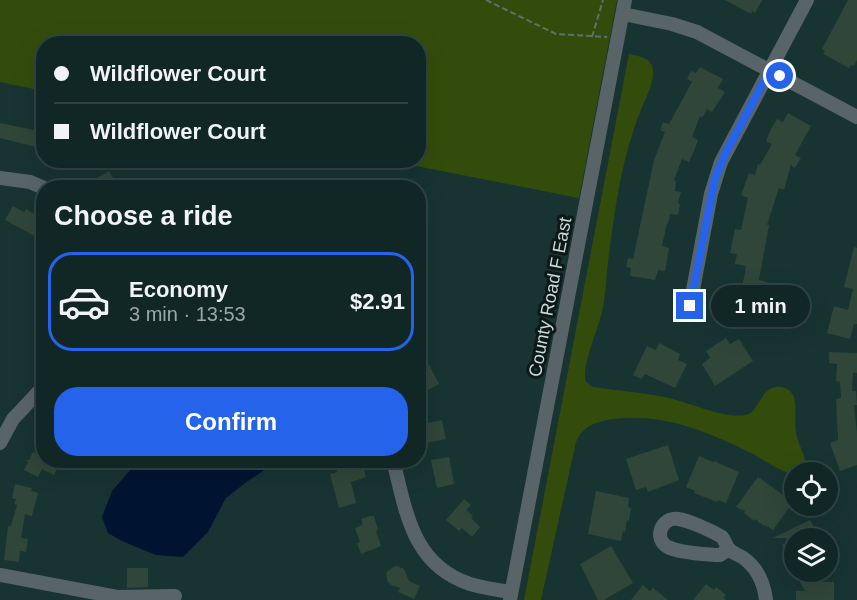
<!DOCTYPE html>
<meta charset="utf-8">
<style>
:root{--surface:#112726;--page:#1e3332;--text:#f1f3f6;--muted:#9ca5a7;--line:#304443;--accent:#2563eb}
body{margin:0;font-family:Arial,sans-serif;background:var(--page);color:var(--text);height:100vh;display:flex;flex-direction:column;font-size:22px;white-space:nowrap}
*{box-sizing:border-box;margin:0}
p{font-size:20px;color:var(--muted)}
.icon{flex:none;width:33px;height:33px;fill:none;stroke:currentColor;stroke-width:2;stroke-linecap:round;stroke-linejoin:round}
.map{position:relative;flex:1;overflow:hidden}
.details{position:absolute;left:36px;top:180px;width:390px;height:288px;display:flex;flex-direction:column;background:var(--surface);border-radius:24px;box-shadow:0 6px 24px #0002,0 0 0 2px var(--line)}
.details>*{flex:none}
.top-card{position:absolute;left:36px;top:36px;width:390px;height:132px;border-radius:24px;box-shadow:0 6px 24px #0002,0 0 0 2px var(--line);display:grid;align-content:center;height:132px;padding:0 18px;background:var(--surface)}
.buttons{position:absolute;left:784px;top:462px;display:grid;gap:12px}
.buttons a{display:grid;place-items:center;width:54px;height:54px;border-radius:50%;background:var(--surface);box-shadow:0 6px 24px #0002,0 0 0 2px var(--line);font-size:30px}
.end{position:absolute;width:27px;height:27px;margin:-14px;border:8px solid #2563eb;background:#fff;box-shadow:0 0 0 3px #fff}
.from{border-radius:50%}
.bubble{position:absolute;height:42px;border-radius:21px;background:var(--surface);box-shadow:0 6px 24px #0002,0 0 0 2px var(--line);font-size:20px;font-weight:700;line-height:42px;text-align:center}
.top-card b{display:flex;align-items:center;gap:21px;height:57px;font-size:22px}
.top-card b+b{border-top:2px solid var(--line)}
.top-card i{width:15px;height:15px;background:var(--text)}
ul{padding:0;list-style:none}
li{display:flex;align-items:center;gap:18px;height:99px;margin:0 12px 9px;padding:0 6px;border:3px solid transparent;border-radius:24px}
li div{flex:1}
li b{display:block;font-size:22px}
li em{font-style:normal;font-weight:700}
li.active{border-color:var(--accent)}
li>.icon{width:54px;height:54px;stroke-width:1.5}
h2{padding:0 18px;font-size:27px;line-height:72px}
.primary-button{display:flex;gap:12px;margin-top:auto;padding:12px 18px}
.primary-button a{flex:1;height:69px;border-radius:24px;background:var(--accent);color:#fff;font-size:24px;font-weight:700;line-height:69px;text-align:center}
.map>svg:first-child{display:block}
.green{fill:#334c0b}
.water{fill:#001431}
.building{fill:#304639}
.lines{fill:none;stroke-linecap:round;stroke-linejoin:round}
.path{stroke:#5a7270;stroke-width:2;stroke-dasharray:6 3;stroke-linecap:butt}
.minor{stroke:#596469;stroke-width:14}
.route{stroke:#2563eb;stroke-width:8}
.labels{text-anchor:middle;stroke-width:6;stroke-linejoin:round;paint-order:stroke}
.street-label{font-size:18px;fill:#cbdbda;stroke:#0d1918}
</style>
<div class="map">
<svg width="857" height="600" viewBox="0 0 857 600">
<rect width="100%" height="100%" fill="#173432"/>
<path class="green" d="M0 0H617L579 198 391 161 418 160V44H44L43 91 0 82Z
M629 54C637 56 649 57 652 66 657 80 645 98 641 110 636 121 633 133 629 145 618 183 613 223 608 262 606 278 606 295 602 312 598 330 581 366 586 382L593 387C617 391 641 392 664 397 688 401 730 423 751 413 761 403 764 385 781 387 787 388 790 390 793 395 798 406 793 424 797 437 800 449 810 461 802 472H795V475L792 474C779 470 767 462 755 455 712 433 663 412 613 419 596 422 584 425 576 442L541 600H524Z"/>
<path class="water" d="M138 461V460L278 461 245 483 226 498 208 532 183 557 156 555 122 541 108 533 102 517 112 491Z"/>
<path class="building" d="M725 0H762L755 13 752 11 751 14Z
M848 0H857V60L854 66 851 65 849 68 823 54 825 51 822 49Z
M700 67 723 79 718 88 725 92 712 112 707 109 702 118 700 116 692 137 698 140 694 151 689 162 682 159 674 180 676 181 675 191 681 192 678 203 680 204 678 215 670 214 668 224 667 223 662 246 669 248 665 271 658 270 655 280 630 276 631 268 626 267 628 258 633 259 654 160 665 132 660 130 663 122 669 124 692 82 687 79 691 71 696 73Z
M788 113 811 126 795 155 801 158 795 168 791 165 784 190 779 188 767 225H769L759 280 770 283 761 326 735 321 737 311 730 310 736 286 742 288 746 266 735 264 737 254 730 253 735 229 741 230 748 198 741 195 749 173 755 175 758 164 760 165 772 144 766 141 771 129 777 119 783 122Z
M0 123 34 130 35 127 44 129V149L0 138Z
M109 171 119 188H99L94 180Z
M13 206 24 212 26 209 44 220V234L40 239 5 220Z
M854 247 857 248V324H854L850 339 827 333 834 306 848 310 853 289 844 287Z
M726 338 730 344 739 339 753 361 715 386 702 364 710 358 706 351Z
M659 343 680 354 678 360 687 364 675 388 645 374 642 379 633 375 647 346 656 350Z
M829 352 857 353V373H853L852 391H856L857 405H854L857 433V465L840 471 830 443 838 440 836 399 841 398 840 382 836 381 837 364 829 363Z
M427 361 439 384 424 392 418 381V366Z
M442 420 446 439 427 443 425 435 421 436 418 425Z
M668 445 679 480 648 492 646 487 636 490 626 459Z
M33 452 44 457V460H61L54 475 42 469 38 477 24 470 28 462 25 460H29Z
M699 456 713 462 716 461 718 463 739 472 726 503 718 500 717 502 694 493 695 491 686 487Z
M449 457 454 484 437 488 431 460Z
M362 462 366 477 351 482 356 503 339 508 330 474 337 472 336 469Z
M758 477 793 502 773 530 765 525 764 526 755 519 754 521 744 513 745 511 736 507Z
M15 484 32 488 31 491 38 493 32 516 25 514 21 538 28 539 26 552 20 551 19 562 4 560 8 526H11L17 505 14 504 16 499 12 498Z
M596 491 629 498 628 507 631 508 629 521 627 520 625 532 623 531 621 541 588 534Z
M464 499 471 505 466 510 473 516 471 518 480 527 472 537 462 528 459 531 446 520Z
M370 516H374L378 530 376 531 381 546 361 554 357 543 360 542 355 528 363 525 361 519Z
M810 520 820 538H795V571L782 545 789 541 786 538H773Z
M611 546 633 583 604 600H598L580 564Z
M397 566 404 569 409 581 420 586 414 599 398 592 400 588 391 585 388 582 386 575 387 572 393 567Z
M127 568H148V587L127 588Z
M800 582H834V600H796V591H805Z
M706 584 714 590 716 587 726 595 723 598 726 600H693Z
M643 585 650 591 653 588 668 600H631Z"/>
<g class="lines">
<path class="path" d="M486 0 556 34 607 37
M592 37 603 0"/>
<path class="minor" d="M623 14 672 24 697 32 857 117
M0 178 30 182 44 188
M690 306 711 194 721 162 807 0
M0 443 13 419 44 386
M393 460C406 511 412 565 470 584 484 588 497 590 511 592
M729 549 720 555H715C703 554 679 553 668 547 653 539 661 517 678 519 688 520 712 531 722 537 725 540 726 546 729 549 732 553 739 555 742 557 757 567 764 583 766 600
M0 575 117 597 175 596
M510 600 625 0"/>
</g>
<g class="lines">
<path class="route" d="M690 306 715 178 726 152 770 70 780 76"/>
</g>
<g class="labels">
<g class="street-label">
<text transform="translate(550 297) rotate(-79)" y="6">County Road F East</text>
</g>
</g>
</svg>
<div class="buttons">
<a><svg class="icon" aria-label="locate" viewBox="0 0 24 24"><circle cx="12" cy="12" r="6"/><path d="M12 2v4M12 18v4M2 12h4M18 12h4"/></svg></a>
<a><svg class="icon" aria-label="layers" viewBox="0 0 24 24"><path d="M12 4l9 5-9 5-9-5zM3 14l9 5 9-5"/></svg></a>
</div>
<i class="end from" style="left:780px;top:76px"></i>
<i class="end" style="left:690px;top:306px"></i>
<div class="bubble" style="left:711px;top:285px;width:99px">1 min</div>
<div class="top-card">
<b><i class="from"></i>Wildflower Court</b>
<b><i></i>Wildflower Court</b>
</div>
<section class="details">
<h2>Choose a ride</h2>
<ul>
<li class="active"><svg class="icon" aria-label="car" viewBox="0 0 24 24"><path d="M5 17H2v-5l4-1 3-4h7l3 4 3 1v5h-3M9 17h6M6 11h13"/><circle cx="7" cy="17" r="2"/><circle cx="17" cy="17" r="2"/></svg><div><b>Economy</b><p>3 min · 13:53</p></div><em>$2.91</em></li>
</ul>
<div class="primary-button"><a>Confirm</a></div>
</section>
</div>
